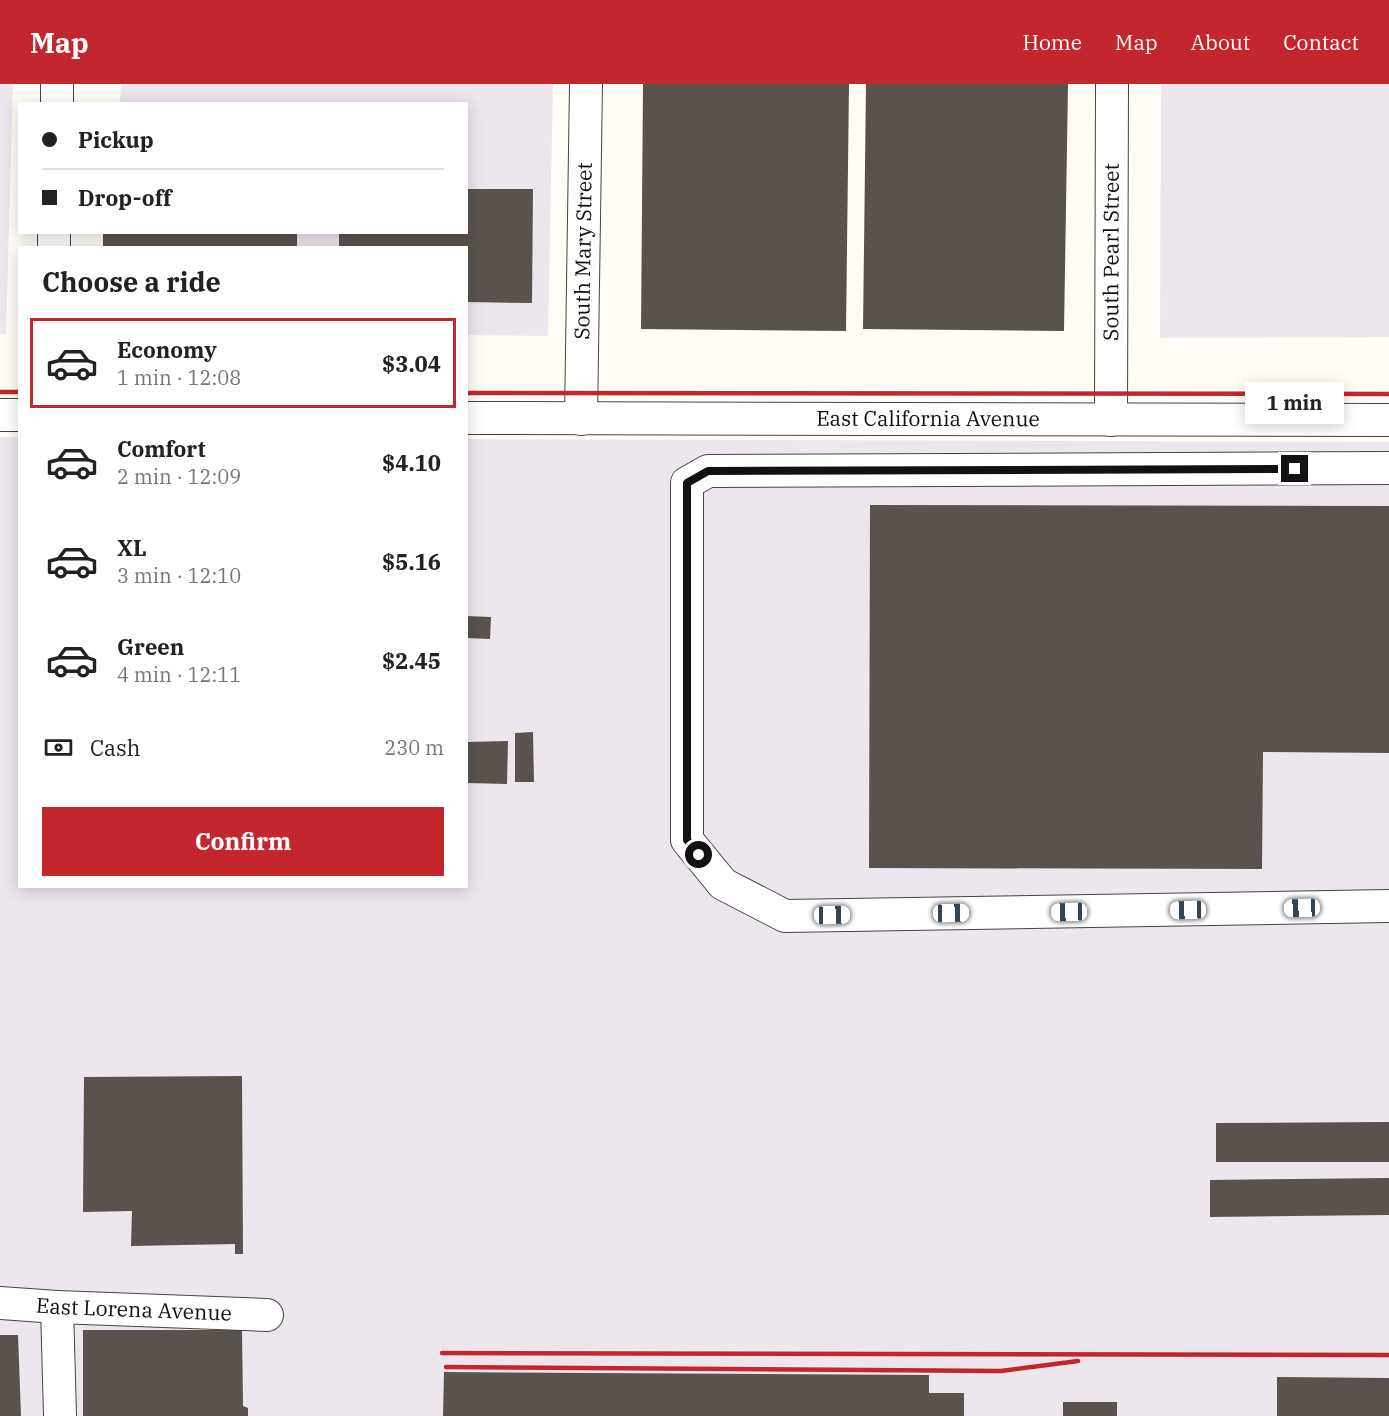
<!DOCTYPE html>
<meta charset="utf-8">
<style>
:root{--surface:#fff;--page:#f6f6f6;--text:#222;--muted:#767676;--line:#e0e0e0;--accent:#c4262e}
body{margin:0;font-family:"IBM Plex Serif",serif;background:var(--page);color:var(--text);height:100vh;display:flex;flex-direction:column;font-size:22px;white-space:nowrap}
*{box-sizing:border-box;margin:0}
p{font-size:20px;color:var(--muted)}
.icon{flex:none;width:33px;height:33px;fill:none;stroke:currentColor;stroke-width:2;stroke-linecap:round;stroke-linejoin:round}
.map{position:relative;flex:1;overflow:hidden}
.drawer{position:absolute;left:18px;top:162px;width:450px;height:642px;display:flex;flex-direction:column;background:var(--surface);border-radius:0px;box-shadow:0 3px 15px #0003}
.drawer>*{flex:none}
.hud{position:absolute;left:18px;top:18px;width:450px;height:132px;border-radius:0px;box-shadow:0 3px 15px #0003;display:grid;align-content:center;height:132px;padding:0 24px;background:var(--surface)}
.end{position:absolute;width:27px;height:27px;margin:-14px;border:8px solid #111;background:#fff;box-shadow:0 0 0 3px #fff}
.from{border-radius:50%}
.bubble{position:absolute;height:42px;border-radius:0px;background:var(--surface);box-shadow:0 3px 15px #0003;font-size:20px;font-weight:700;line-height:42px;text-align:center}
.car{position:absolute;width:18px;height:36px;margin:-18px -9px;border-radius:8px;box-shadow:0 0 4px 2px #0007;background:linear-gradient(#fff 24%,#345 0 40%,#fff 0 76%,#345 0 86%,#fff 0)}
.hud b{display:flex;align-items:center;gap:21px;height:57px;font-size:22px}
.hud b+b{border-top:2px solid var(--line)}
.hud i{width:15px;height:15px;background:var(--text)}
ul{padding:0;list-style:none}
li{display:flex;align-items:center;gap:18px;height:90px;margin:0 12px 9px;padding:0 12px;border:3px solid transparent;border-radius:0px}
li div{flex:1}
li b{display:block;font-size:22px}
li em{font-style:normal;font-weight:700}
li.current{border-color:var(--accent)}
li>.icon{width:54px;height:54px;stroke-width:1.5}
h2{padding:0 24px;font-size:27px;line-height:72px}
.pay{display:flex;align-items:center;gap:15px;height:66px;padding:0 24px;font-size:22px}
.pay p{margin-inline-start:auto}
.button{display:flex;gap:12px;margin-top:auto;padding:12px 24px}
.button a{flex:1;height:69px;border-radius:0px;background:var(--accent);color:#fff;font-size:24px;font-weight:700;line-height:69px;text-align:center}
header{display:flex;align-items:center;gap:36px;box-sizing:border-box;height:84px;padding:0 30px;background:var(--accent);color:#fff}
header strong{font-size:28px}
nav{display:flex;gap:33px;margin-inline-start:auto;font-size:21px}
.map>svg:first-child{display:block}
.industrial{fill:#eee6ef}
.building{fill:#5a524d}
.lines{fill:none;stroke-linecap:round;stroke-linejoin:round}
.minor-casing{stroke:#444;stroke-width:34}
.minor{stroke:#fff;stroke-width:32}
.rail{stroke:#c4262e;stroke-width:4.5}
.route{stroke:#111;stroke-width:8}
.labels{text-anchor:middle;stroke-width:6;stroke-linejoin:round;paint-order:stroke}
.street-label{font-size:21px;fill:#111;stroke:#fff}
</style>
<header>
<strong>Map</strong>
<nav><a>Home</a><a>Map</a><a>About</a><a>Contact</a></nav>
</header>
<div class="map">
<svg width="1389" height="1332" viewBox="0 0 1389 1332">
<rect width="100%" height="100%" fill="#fffdf5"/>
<path class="industrial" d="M0 0H13L6 250H0Z
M121 0H553L548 252 467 251 466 164H116L117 148H466V20L120 19Z
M1161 0H1389V253L1160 254Z
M0 353H20V802H466L467 355 1389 358V1332H0Z"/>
<path class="building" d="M643 0H849L846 247 641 245Z
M866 0H1068L1064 247 863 245Z
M466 105H533L532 219 466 218V164H339V148H466Z
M103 148H297V164H103Z
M870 421 1389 422V669L1263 668 1262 785 869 784Z
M466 532 491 533 490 555 466 554Z
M533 648 534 698H515V649Z
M508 657 507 700 466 699V658Z
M242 992 243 1170H235V1160L131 1162 132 1127 83 1128 84 993Z
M1389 1038V1078H1216V1039Z
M1389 1094V1131L1210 1133V1096Z
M83 1246H242L243 1322 248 1324V1332H83Z
M0 1251H18L21 1332H0Z
M444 1288 929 1291V1309H964V1332H443Z
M1277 1293 1389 1294V1332H1277Z
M1063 1318H1117V1332H1063Z"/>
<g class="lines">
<defs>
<g id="minor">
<path d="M57 20V0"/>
<path d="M54 164V148"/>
<path d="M0 331H20"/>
<path id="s1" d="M466 334 1389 336"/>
<path id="s2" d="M581 335 586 0"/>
<path id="s3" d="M1111 336 1112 0"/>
<path d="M1389 384 708 387 687 399V756L723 800 785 832 1389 822"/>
<path id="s4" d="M0 1219 57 1223 267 1231"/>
<path d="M57 1223 60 1332"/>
</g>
</defs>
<use href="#minor" class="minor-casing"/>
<use href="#minor" class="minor"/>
<path class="rail" d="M0 308H20
M466 309 1389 310
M442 1269 1389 1271
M446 1283 1001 1287 1078 1277"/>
</g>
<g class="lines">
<path class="route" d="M699 771 687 756V399L708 387 1295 385"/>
</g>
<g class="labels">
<g class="street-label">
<text dy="7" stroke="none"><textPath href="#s2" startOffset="168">South Mary Street</textPath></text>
<text dy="7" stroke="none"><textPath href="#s3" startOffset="168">South Pearl Street</textPath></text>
<text dy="7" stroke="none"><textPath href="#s1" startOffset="462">East California Avenue</textPath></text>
<text dy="7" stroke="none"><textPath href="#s4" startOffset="134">East Lorena Avenue</textPath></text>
</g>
</g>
</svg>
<i class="end from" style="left:699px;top:771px"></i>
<i class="end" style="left:1295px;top:385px"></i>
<div class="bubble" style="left:1245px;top:298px;width:99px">1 min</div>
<i class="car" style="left:1302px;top:824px;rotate:268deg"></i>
<i class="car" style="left:1188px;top:826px;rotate:269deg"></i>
<i class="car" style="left:1069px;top:828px;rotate:269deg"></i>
<i class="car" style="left:951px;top:829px;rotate:89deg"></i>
<i class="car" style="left:832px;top:831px;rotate:89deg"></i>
<div class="hud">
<b><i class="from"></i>Pickup</b>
<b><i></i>Drop-off</b>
</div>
<section class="drawer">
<h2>Choose a ride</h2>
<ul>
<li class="current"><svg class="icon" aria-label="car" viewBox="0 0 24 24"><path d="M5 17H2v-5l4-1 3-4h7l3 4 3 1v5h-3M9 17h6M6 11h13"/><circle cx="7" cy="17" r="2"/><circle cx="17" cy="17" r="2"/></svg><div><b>Economy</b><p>1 min · 12:08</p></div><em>$3.04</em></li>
<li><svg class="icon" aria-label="car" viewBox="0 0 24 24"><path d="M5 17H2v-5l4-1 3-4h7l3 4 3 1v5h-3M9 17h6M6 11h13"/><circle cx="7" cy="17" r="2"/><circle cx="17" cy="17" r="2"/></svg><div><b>Comfort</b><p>2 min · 12:09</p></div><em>$4.10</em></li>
<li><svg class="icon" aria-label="car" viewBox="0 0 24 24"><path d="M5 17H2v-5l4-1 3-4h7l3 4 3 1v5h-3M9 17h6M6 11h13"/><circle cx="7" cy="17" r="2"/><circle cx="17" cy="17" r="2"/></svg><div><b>XL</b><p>3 min · 12:10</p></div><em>$5.16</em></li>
<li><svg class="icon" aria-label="car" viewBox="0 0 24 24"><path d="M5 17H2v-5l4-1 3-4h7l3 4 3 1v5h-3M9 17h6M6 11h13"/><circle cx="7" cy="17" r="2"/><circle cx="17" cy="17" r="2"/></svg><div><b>Green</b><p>4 min · 12:11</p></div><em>$2.45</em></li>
</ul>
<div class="pay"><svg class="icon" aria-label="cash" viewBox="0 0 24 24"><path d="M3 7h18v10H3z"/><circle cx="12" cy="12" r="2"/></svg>Cash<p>230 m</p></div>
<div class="button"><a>Confirm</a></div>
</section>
</div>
